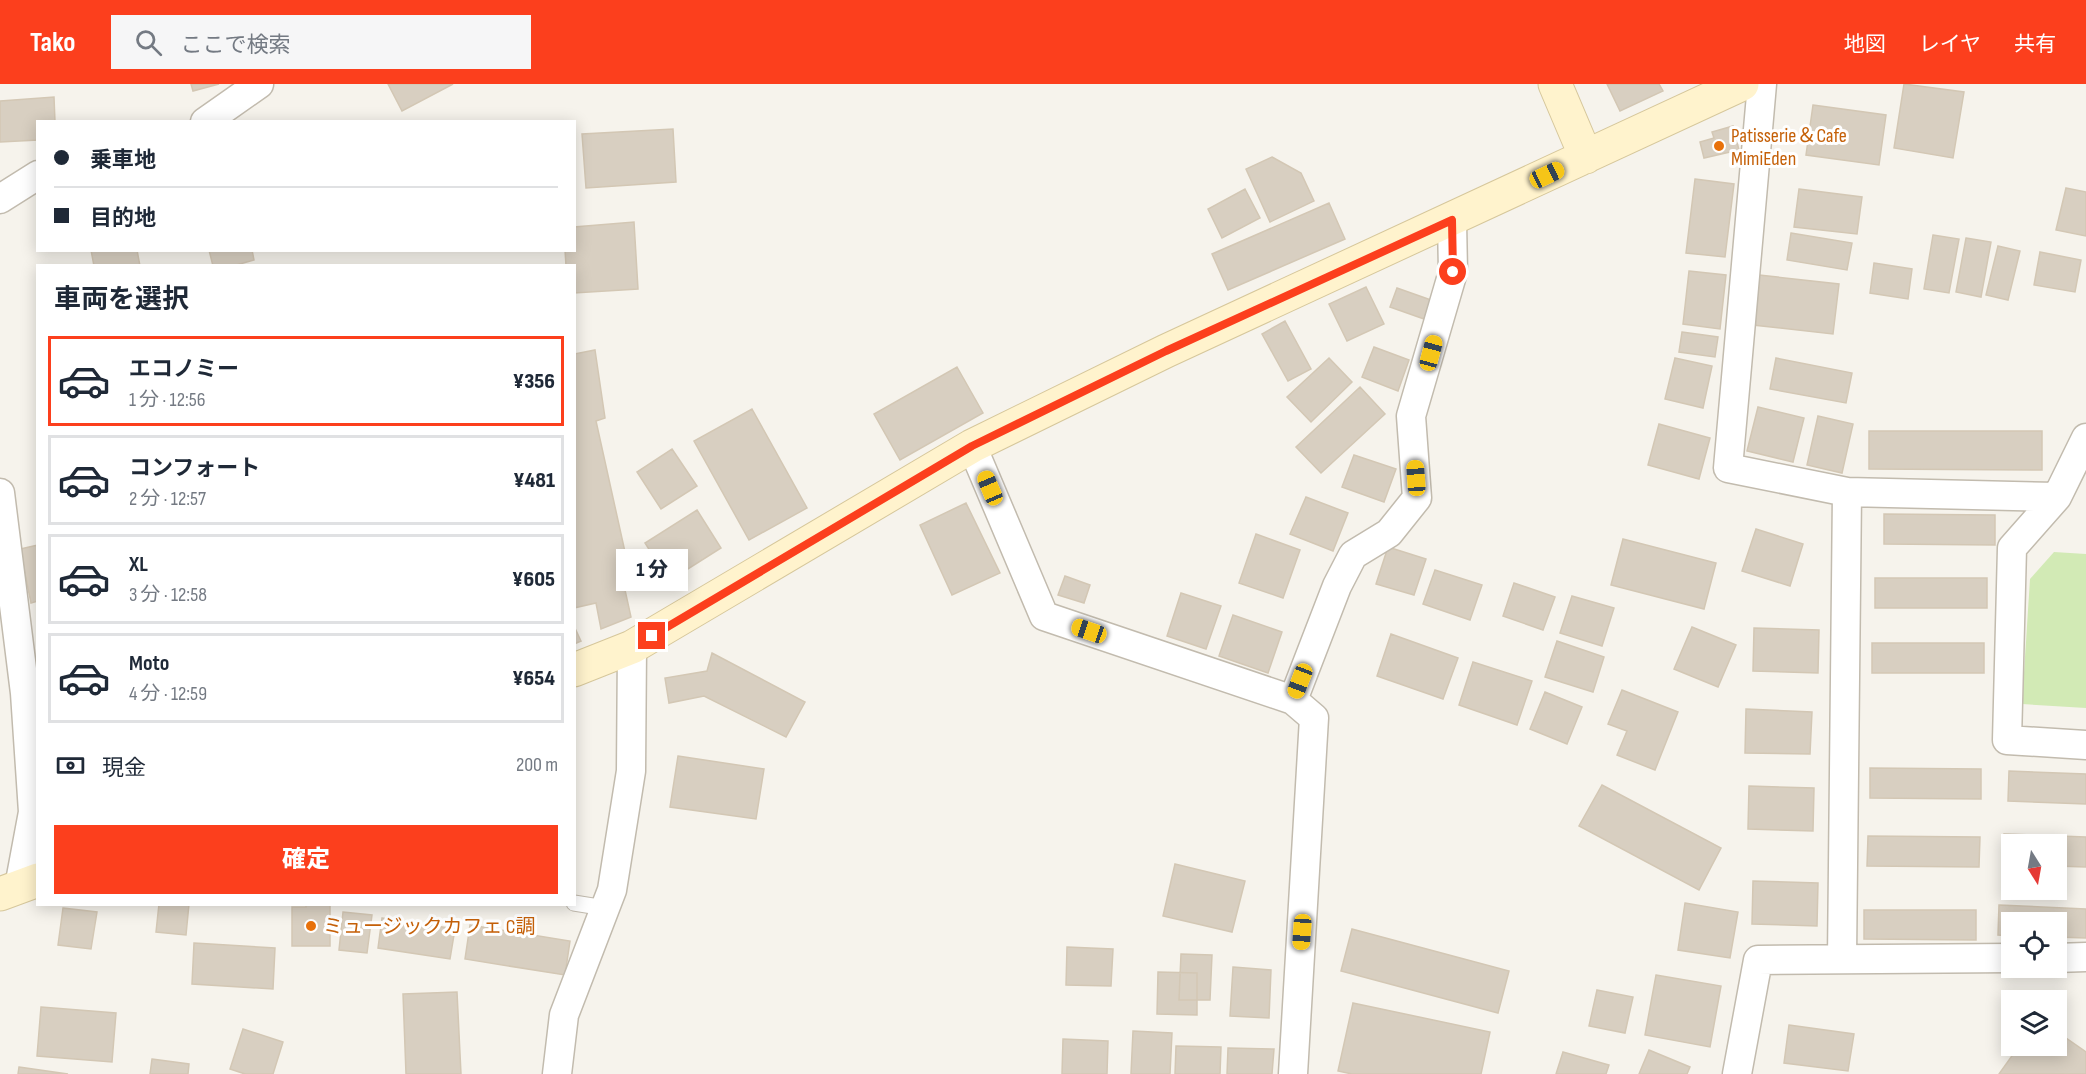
<!DOCTYPE html>
<html lang="ja">
<meta charset="utf-8">
<style>
:root{--surface:#fff;--page:#f6f6f7;--text:#1f2937;--muted:#747a83;--line:#e0e1e3;--accent:#fc3f1d}
body{margin:0;font-family:"Sofia Sans Condensed","Noto Sans JP",sans-serif;background:var(--page);color:var(--text);height:100vh;display:flex;flex-direction:column;font-size:22px;white-space:nowrap}
*{box-sizing:border-box;margin:0}
p{font-size:20px;color:var(--muted)}
.icon{flex:none;width:33px;height:33px;fill:none;stroke:currentColor;stroke-width:2;stroke-linecap:round;stroke-linejoin:round}
.map{position:relative;flex:1;overflow:hidden}
.panel{position:absolute;left:36px;top:180px;width:540px;height:642px;display:flex;flex-direction:column;background:var(--surface);border-radius:0px;box-shadow:0 3px 15px #0003}
.panel>*{flex:none}
.top-card{position:absolute;left:36px;top:36px;width:540px;height:132px;border-radius:0px;box-shadow:0 3px 15px #0003;display:grid;align-content:center;height:132px;padding:0 18px;background:var(--surface)}
.needle{width:39px;rotate:169deg}
.tools{position:absolute;left:2001px;top:750px;display:grid;gap:12px}
.tools a{display:grid;place-items:center;width:66px;height:66px;border-radius:0px;background:var(--surface);box-shadow:0 3px 15px #0003;font-size:30px}
.end{position:absolute;width:27px;height:27px;margin:-14px;border:8px solid #fc3f1d;background:#fff;box-shadow:0 0 0 3px #fff}
.from{border-radius:50%}
.bubble{position:absolute;height:42px;border-radius:0px;background:var(--surface);box-shadow:0 3px 15px #0003;font-size:20px;font-weight:800;line-height:42px;text-align:center}
.car{position:absolute;width:18px;height:36px;margin:-18px -9px;border-radius:8px;box-shadow:0 0 4px 2px #0007;background:linear-gradient(#f5c518 24%,#345 0 40%,#f5c518 0 76%,#345 0 86%,#f5c518 0)}
.top-card b{display:flex;align-items:center;gap:21px;height:57px;font-size:22px}
.top-card b+b{border-top:2px solid var(--line)}
.top-card i{width:15px;height:15px;background:var(--text)}
ul{padding:0;list-style:none}
li{display:flex;align-items:center;gap:18px;height:90px;margin:0 12px 9px;padding:0 6px;border:3px solid var(--line);border-radius:0px}
li div{flex:1}
li b{display:block;font-size:22px}
li em{font-style:normal;font-weight:800}
li.active{border-color:var(--accent)}
li>.icon{width:54px;height:54px;stroke-width:1.5}
h2{padding:0 18px;font-size:27px;line-height:72px}
.pay{display:flex;align-items:center;gap:15px;height:66px;padding:0 18px;font-size:22px}
.pay p{margin-inline-start:auto}
.button{display:flex;gap:12px;margin-top:auto;padding:12px 18px}
.button a{flex:1;height:69px;border-radius:0px;background:var(--accent);color:#fff;font-size:24px;font-weight:800;line-height:69px;text-align:center}
header{display:flex;align-items:center;gap:36px;box-sizing:border-box;height:84px;padding:0 30px;background:var(--accent);color:#fff}
header strong{font-size:28px}
nav{display:flex;gap:33px;margin-inline-start:auto;font-size:21px}
.search{width:420px;height:54px;background:var(--page);display:flex;align-items:center;gap:15px;box-sizing:border-box;padding:0 21px;border-radius:0px;color:var(--muted);font-size:22px}
.map>svg:first-child{display:block}
.green{fill:#d2eab5}
.building{fill:#d8cfc1;stroke:#d3c7b4;stroke-width:1.5}
.lines{fill:none;stroke-linecap:round;stroke-linejoin:round}
.lane-casing{stroke:#c2bbae;stroke-width:17}
.street-casing{stroke:#c2bbae;stroke-width:31}
.secondary-casing{stroke:#d6c79b;stroke-width:35}
.lane{stroke:#fff;stroke-width:15}
.street{stroke:#fff;stroke-width:28}
.secondary{stroke:#fff3cd;stroke-width:33}
.route{stroke:#fc3f1d;stroke-width:8}
.food-dot{fill:#e8710a;stroke:#fff;stroke-width:2}
.labels{text-anchor:middle;stroke-width:6;stroke-linejoin:round;paint-order:stroke}
.food-label{font-size:20px;fill:#c56008;stroke:#fff;text-anchor:start}
</style>
<header>
<strong>Tako</strong>
<div class="search"><svg class="icon" aria-label="search" viewBox="0 0 24 24"><circle cx="10" cy="10" r="6"/><path d="M15 15l6 6"/></svg>ここで検索</div>
<nav><a>地図</a><a>レイヤ</a><a>共有</a></nav>
</header>
<div class="map">
<svg width="2086" height="990" viewBox="0 0 2086 990">
<rect width="100%" height="100%" fill="#f6f3ec"/>
<path class="green" d="M2054 468 2086 470V624L2022 620 2030 495Z"/>
<path class="building" d="M191 0H219L193 7Z
M388 0H453L402 27Z
M1607 0H1659L1663 7 1620 27Z
M1904 0 1964 8 1953 74 1894 64Z
M54 13 55 38H38V56L0 58V17Z
M1813 21 1886 31 1879 81 1806 71Z
M1733 42 1739 66 1704 74 1700 58 1714 54 1712 48Z
M673 45 676 98 586 104 582 50Z
M1272 73 1301 89 1314 117 1270 138 1246 85Z
M1695 95 1734 100 1725 173 1686 169Z
M2066 104 2086 108V152L2056 146Z
M1245 105 1260 134 1222 154 1208 125Z
M1799 105 1862 113 1857 150 1794 143Z
M1329 119 1345 155 1228 206 1212 170Z
M634 138 638 205 574 209V182H566L565 166H574V143Z
M1791 149 1852 159 1847 186 1787 176Z
M1933 151 1959 155 1949 209 1924 205Z
M1966 154 1991 158 1981 213 1956 208Z
M1998 162 2020 167 2008 216 1986 211Z
M91 166H137L140 182H94Z
M209 166H252L254 176 233 182H213Z
M2040 168 2081 176 2075 208 2034 201Z
M1874 179 1912 185 1908 215 1870 209Z
M1689 187 1726 191 1720 245 1683 240Z
M1759 191 1839 200 1833 250 1753 241Z
M1366 203 1384 240 1347 257 1329 220Z
M1397 204 1431 216 1424 235 1390 223Z
M1285 237 1311 285 1288 297 1262 250Z
M1682 248 1718 253 1715 273 1679 268Z
M1374 263 1409 276 1398 307 1362 293Z
M595 266 605 334 596 337 633 504 625 506 631 533 601 545 596 519 574 524V270Z
M1329 274 1352 298 1311 338 1287 313Z
M1675 274 1712 282 1703 324 1665 315Z
M1776 274 1852 289 1846 319 1770 305Z
M957 283 983 329 900 376 874 330Z
M1360 303 1385 330 1321 389 1296 363Z
M1758 323 1804 334 1793 378 1747 367Z
M752 325 807 424 749 456 694 357Z
M1818 332 1853 340 1842 389 1807 381Z
M1659 340 1710 354 1699 395 1648 381Z
M1869 347H2042V386L1869 385Z
M672 365 697 402 661 425 637 388Z
M1354 371 1396 385 1384 418 1342 403Z
M1306 413 1348 429 1333 467 1290 450Z
M966 419 1000 489 952 511 920 441Z
M697 426 721 464 669 497 645 459Z
M1884 430 1995 431V461L1884 460Z
M1756 445 1803 460 1790 502 1742 487Z
M1256 450 1300 466 1283 514 1239 499Z
M1623 455 1716 479 1704 525 1611 501Z
M38 461V517L31 519 20 465Z
M1388 463 1426 475 1414 511 1376 500Z
M1435 486 1482 501 1470 536 1423 520Z
M1065 492 1090 501 1084 519 1058 511Z
M1875 494H1987V524H1875Z
M1514 499 1555 513 1543 546 1503 532Z
M1181 509 1221 522 1206 565 1167 552Z
M1572 512 1614 524 1602 562 1560 549Z
M1233 531 1282 548 1268 589 1219 572Z
M574 542 581 557 574 560Z
M1692 543 1736 561 1718 603 1674 585Z
M1754 544 1819 546 1818 589 1753 587Z
M1391 550 1458 574 1443 615 1377 592Z
M1557 557 1604 573 1593 608 1545 593Z
M1872 559H1984V589H1872Z
M712 569 805 618 786 653 704 612 669 619 665 594 707 587Z
M1473 578 1532 597 1517 641 1459 621Z
M1622 606 1678 628 1655 686 1617 671 1627 647 1608 640Z
M1545 608 1582 623 1567 660 1530 645Z
M1746 625 1812 628 1810 670 1745 669Z
M678 672 764 685 756 735 670 723Z
M1870 684 1981 685V715L1870 714Z
M2009 687 2086 690V720L2008 717Z
M1602 701 1721 764 1699 806 1579 742Z
M1749 702 1814 704 1813 747 1748 745Z
M2004 750 2086 753V783L2056 782V760H2012V780H2003Z
M1868 752 1980 753 1979 783 1867 782Z
M1175 780 1245 797 1232 848 1163 832Z
M1753 797 1818 799 1817 842 1752 840Z
M1685 819 1738 828 1730 874 1678 866Z
M159 820H189L186 851 156 848Z
M306 820H330V862H292V823H306Z
M1999 821 2086 825V854L2056 853V838H2012V852L1998 851Z
M63 824 97 828 91 865 58 861Z
M1864 826H1976V856L1864 855Z
M343 828 372 831 367 869 339 866Z
M382 834 455 845 450 875 378 864Z
M470 841 570 857 565 891 465 875Z
M1352 845 1509 887 1498 929 1341 887Z
M194 859 275 864 273 905 192 900Z
M1067 863 1113 865 1111 902 1066 901Z
M1181 870 1212 871 1210 916H1179Z
M1233 883 1271 886 1269 934 1230 932Z
M1158 888 1197 889V931L1157 930Z
M1656 891 1721 902 1710 963 1645 951Z
M1597 906 1633 913 1625 949 1589 942Z
M457 908 461 990H406L403 910Z
M1353 919 1490 948 1481 990H1352L1338 987Z
M41 923 116 929 112 978 37 972Z
M1789 941 1854 950 1848 987 1784 979Z
M243 945 283 958 273 990H245L230 985Z
M1133 947 1172 949 1170 990H1131Z
M2056 947 2086 968V990H1999L2019 962H2056Z
M1063 955 1108 957 1107 990H1062Z
M1176 962 1221 963 1220 990H1175Z
M1228 964 1274 965 1272 990H1227Z
M1649 966 1690 983 1687 990H1639Z
M1563 968 1609 981 1606 990H1556Z
M152 975 189 980 188 990H150Z
M19 983 68 990H18Z"/>
<g class="lines">
<defs>
<path id="lane" d="M574 819 605 824"/>
<path id="street" d="M1762 0 1728 384 1847 408
M205 38 259 0
M0 115 38 91
M2086 354 2057 413 2012 464 2007 656 2086 661
M972 362 1044 532 1293 616
M0 409 25 609 33 728 19 803
M2056 874 2086 873
M1842 875 1847 408 2057 413
M557 990 564 931 612 806 631 687 632 563
M1293 990 1314 634 1293 616 1337 502 1353 471 1389 449 1417 414 1411 332 1453 188 1452 137
M1737 990 1758 876 2012 874"/>
<path id="secondary" d="M1555 0 1586 73
M574 586 632 563 972 362 1166 267 1742 0
M0 810 38 796"/>
</defs>
<use href="#lane" class="lane-casing"/>
<use href="#street" class="street-casing"/>
<use href="#secondary" class="secondary-casing"/>
<use href="#lane" class="lane"/>
<use href="#street" class="street"/>
<use href="#secondary" class="secondary"/>
</g>
<g class="lines">
<path class="route" d="M652 552 972 362 1166 267 1452 136 1453 188"/>
</g>
<g class="food-dot">
<circle cx="1719" cy="62" r="6"/>
<circle cx="311" cy="842" r="6"/>
</g>
<g class="labels">
<g class="food-label">
<text x="1731" y="58">Patisserie＆Cafe<tspan x="1731" dy="23">MimiEden</tspan></text>
<text x="323" y="849">ミュージックカフェ C調</text>
</g>
</g>
</svg>
<div class="tools">
<a><svg class="needle" viewBox="-14 -14 28 28"><path d="M0-13l5 13h-10z" fill="#e53935"/><path d="M0 13l5-13h-10z" fill="#747a83"/></svg></a>
<a><svg class="icon" aria-label="locate" viewBox="0 0 24 24"><circle cx="12" cy="12" r="6"/><path d="M12 2v4M12 18v4M2 12h4M18 12h4"/></svg></a>
<a><svg class="icon" aria-label="layers" viewBox="0 0 24 24"><path d="M12 4l9 5-9 5-9-5zM3 14l9 5 9-5"/></svg></a>
</div>
<i class="end from" style="left:1453px;top:188px"></i>
<i class="end" style="left:652px;top:552px"></i>
<div class="bubble" style="left:616px;top:465px;width:72px">1 分</div>
<i class="car" style="left:1547px;top:91px;rotate:65deg"></i>
<i class="car" style="left:1431px;top:269px;rotate:15deg"></i>
<i class="car" style="left:1416px;top:394px;rotate:356deg"></i>
<i class="car" style="left:990px;top:404px;rotate:337deg"></i>
<i class="car" style="left:1089px;top:547px;rotate:289deg"></i>
<i class="car" style="left:1300px;top:597px;rotate:201deg"></i>
<i class="car" style="left:1302px;top:848px;rotate:184deg"></i>
<div class="top-card">
<b><i class="from"></i>乗車地</b>
<b><i></i>目的地</b>
</div>
<section class="panel">
<h2>車両を選択</h2>
<ul>
<li class="active"><svg class="icon" aria-label="car" viewBox="0 0 24 24"><path d="M5 17H2v-5l4-1 3-4h7l3 4 3 1v5h-3M9 17h6M6 11h13"/><circle cx="7" cy="17" r="2"/><circle cx="17" cy="17" r="2"/></svg><div><b>エコノミー</b><p>1 分 · 12:56</p></div><em>¥356</em></li>
<li><svg class="icon" aria-label="car" viewBox="0 0 24 24"><path d="M5 17H2v-5l4-1 3-4h7l3 4 3 1v5h-3M9 17h6M6 11h13"/><circle cx="7" cy="17" r="2"/><circle cx="17" cy="17" r="2"/></svg><div><b>コンフォート</b><p>2 分 · 12:57</p></div><em>¥481</em></li>
<li><svg class="icon" aria-label="car" viewBox="0 0 24 24"><path d="M5 17H2v-5l4-1 3-4h7l3 4 3 1v5h-3M9 17h6M6 11h13"/><circle cx="7" cy="17" r="2"/><circle cx="17" cy="17" r="2"/></svg><div><b>XL</b><p>3 分 · 12:58</p></div><em>¥605</em></li>
<li><svg class="icon" aria-label="car" viewBox="0 0 24 24"><path d="M5 17H2v-5l4-1 3-4h7l3 4 3 1v5h-3M9 17h6M6 11h13"/><circle cx="7" cy="17" r="2"/><circle cx="17" cy="17" r="2"/></svg><div><b>Moto</b><p>4 分 · 12:59</p></div><em>¥654</em></li>
</ul>
<div class="pay"><svg class="icon" aria-label="cash" viewBox="0 0 24 24"><path d="M3 7h18v10H3z"/><circle cx="12" cy="12" r="2"/></svg>現金<p>200 m</p></div>
<div class="button"><a>確定</a></div>
</section>
</div>
